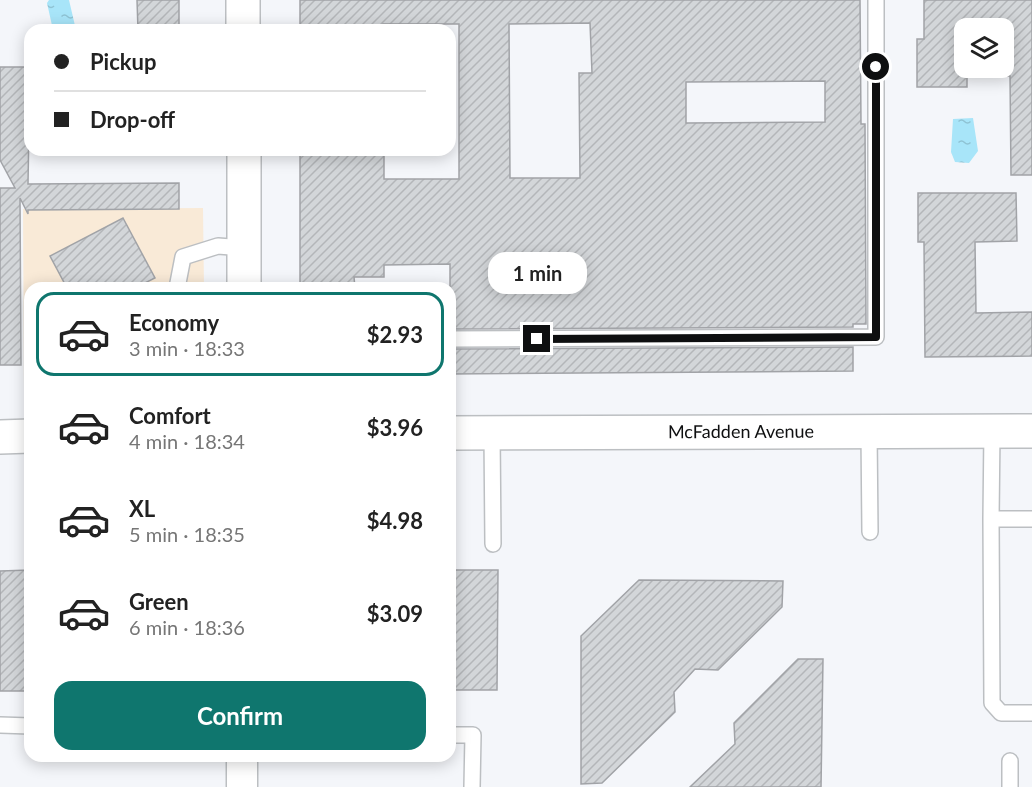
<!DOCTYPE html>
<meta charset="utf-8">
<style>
:root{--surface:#fff;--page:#f2f2f2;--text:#222;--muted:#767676;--line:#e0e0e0;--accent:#0f766e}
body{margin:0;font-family:Lato,sans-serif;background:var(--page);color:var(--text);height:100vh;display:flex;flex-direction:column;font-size:22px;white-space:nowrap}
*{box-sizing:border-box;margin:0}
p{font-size:20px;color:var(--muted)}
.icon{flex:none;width:33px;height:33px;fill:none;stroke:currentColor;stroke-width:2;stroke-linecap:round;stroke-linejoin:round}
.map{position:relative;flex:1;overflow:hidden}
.panel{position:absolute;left:24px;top:282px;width:432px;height:480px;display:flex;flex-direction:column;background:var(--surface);border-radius:18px;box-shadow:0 3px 15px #0003}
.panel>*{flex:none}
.banner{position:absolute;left:24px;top:24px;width:432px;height:132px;border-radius:18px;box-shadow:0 3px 15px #0003;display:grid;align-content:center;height:132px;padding:0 30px;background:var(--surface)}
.controls{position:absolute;left:954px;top:18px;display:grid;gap:12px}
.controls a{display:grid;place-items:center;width:60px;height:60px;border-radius:12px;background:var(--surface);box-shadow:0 3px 15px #0003;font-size:30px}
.end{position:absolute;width:27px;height:27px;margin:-14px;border:8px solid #0e0f10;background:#fff;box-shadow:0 0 0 3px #fff}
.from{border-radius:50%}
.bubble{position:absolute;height:42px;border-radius:18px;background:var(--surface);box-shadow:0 3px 15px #0003;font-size:20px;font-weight:700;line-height:42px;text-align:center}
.banner b{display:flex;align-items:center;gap:21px;height:57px;font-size:22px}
.banner b+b{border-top:2px solid var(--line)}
.banner i{width:15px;height:15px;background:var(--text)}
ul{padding:10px 0 0;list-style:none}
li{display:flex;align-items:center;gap:18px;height:84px;margin:0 12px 9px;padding:0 18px;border:3px solid transparent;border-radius:18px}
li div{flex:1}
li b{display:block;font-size:22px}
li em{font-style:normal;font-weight:700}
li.current{border-color:var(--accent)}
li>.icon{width:54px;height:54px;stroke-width:1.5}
.button{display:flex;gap:12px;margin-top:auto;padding:12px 30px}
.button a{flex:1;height:69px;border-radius:18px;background:var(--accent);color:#fff;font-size:24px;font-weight:700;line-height:69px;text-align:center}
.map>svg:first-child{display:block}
.commercial{fill:#f9ead7}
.water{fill:url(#water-ripples)}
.building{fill:url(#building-hatch);stroke:#a1a3a7;stroke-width:1.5;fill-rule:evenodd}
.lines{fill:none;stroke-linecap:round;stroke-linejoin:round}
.service-casing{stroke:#bcbfc2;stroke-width:18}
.minor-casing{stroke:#bcbfc2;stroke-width:33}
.tertiary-casing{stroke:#bcbfc2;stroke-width:36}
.secondary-casing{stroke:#bcbfc2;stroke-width:36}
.service{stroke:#fff;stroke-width:15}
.minor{stroke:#fff;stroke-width:30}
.tertiary{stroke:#fff;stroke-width:33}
.secondary{stroke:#fff;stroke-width:33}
.route{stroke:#0e0f10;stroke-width:8}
.labels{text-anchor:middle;stroke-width:5;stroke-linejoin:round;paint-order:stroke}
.street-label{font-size:18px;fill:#0e0f10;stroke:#fff}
</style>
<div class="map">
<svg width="1032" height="787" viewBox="0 0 1032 787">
<defs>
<pattern id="water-ripples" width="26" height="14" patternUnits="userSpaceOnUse" patternTransform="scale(1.5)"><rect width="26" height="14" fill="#a8e5f9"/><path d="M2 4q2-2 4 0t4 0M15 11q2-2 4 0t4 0" fill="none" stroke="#8fc3d4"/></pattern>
<pattern id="building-hatch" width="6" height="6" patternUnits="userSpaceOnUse" patternTransform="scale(1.5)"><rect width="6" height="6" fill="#d3d6d9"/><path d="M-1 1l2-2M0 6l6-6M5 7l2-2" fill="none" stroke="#b4b6b9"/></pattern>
</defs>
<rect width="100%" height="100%" fill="#f4f6fa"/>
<path class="commercial" d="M203 208 204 288H30V391H24L23 209Z"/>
<path class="water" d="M49 0H69L76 30H53L47 3Z
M973 118 978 151 969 163 955 162 951 152 953 119Z"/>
<path class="building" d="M137 0H179V30H138Z
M300 0H860L861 124H865L866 324H853V327L450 329V264L384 265V277H354L355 288H300V150H384V179H459V24H383V30H300ZM590 23 592 73H579L580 178H510L509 24ZM825 81V122L686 123V82Z
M924 0H1032V175H1011L1010 76H967V87H917V39H924ZM964 28H1004V68H964Z
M0 67H30L28 184 179 183V209L28 210V214L20 198 21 365H0V188H15L0 160Z
M918 193H1016L1017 241 975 242 976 313 1032 312V356L925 357 924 242H918Z
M123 218 155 278 135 288H67L50 256Z
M853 347V371L450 374V349Z
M30 570V691H0V571Z
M450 570H498L497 690H450Z
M639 580 783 581 782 607 718 670 695 669 674 692 675 712 602 783 581 784V636Z
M798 659H823L821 787H690L735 744 734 723Z"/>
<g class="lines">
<defs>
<path id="service" d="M177 288 183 257 218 246 244 248
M450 339 876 337V0
M992 431 991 519H1032
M869 432 870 532
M492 433 493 544
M991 519 992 703 1001 713H1032
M0 725 30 726
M450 735H473L472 787
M1010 787V761"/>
<path id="minor" d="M242 787V756"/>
<path id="tertiary" d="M243 0V30
M244 150V288"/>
<g id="secondary">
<path id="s1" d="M450 433 1032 431"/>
<path d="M0 437 30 436"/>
</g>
</defs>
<use href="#service" class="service-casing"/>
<use href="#minor" class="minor-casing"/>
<use href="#tertiary" class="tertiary-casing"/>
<use href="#secondary" class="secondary-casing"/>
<use href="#service" class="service"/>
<use href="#minor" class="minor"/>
<use href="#tertiary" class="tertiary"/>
<use href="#secondary" class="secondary"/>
</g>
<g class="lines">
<path class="route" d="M537 339 876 337V67"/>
</g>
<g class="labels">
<g class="street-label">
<text dy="6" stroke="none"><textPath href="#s1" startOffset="291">McFadden Avenue</textPath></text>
</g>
</g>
</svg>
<div class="controls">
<a><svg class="icon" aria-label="layers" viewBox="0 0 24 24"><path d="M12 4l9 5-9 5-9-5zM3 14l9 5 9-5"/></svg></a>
</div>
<i class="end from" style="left:876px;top:67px"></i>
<i class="end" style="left:537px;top:339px"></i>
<div class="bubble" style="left:488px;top:252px;width:99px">1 min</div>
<div class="banner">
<b><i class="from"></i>Pickup</b>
<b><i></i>Drop-off</b>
</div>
<section class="panel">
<ul>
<li class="current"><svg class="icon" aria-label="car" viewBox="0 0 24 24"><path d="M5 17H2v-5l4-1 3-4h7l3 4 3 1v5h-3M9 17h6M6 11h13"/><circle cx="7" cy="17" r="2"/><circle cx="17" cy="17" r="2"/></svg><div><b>Economy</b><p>3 min · 18:33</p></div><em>$2.93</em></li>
<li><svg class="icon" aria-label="car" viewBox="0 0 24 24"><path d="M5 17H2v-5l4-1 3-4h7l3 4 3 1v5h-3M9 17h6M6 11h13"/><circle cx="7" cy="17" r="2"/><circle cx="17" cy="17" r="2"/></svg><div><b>Comfort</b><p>4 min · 18:34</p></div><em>$3.96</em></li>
<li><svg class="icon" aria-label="car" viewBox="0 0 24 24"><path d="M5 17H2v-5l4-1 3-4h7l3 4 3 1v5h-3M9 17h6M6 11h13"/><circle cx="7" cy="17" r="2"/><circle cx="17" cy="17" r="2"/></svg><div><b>XL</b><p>5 min · 18:35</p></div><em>$4.98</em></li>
<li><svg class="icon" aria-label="car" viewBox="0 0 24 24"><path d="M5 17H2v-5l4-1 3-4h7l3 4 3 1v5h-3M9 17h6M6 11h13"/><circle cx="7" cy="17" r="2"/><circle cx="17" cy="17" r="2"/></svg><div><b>Green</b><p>6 min · 18:36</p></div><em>$3.09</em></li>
</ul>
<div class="button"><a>Confirm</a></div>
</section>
</div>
